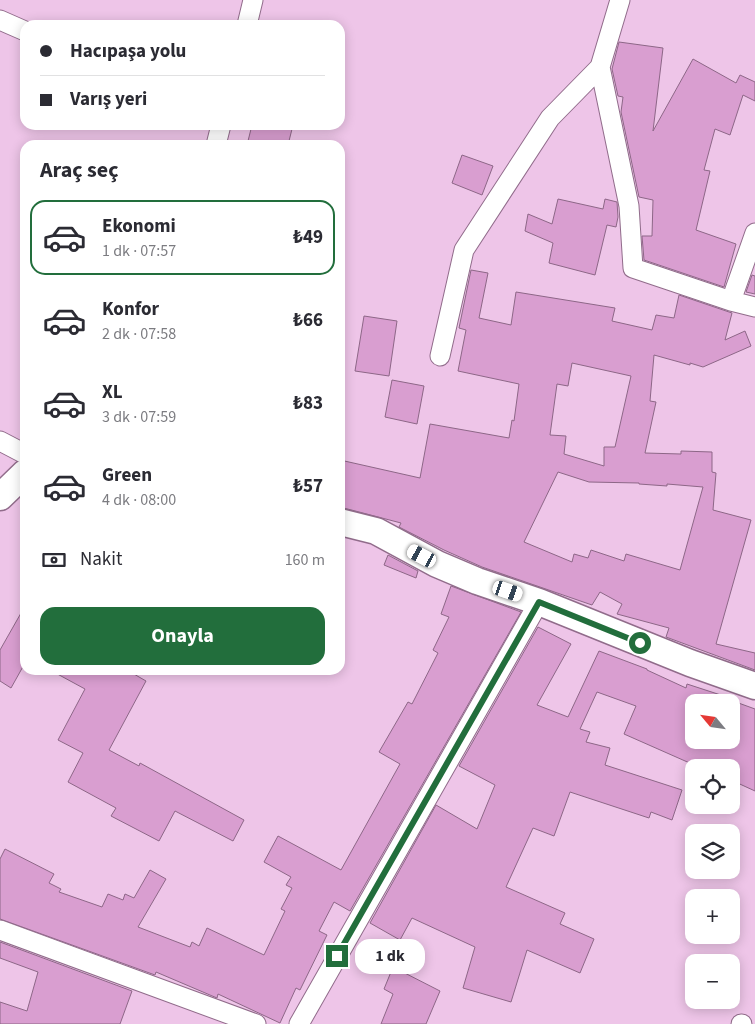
<!DOCTYPE html>
<html lang="tr">
<meta charset="utf-8">
<style>
:root{--surface:#fff;--page:#f2f2f3;--text:#2b2b33;--muted:#7c7c81;--line:#e1e1e2;--accent:#226e3c}
body{margin:0;font-family:"Source Sans 3",sans-serif;background:var(--page);color:var(--text);height:100vh;display:flex;flex-direction:column;font-size:19px;white-space:nowrap}
*{box-sizing:border-box;margin:0}
p{font-size:16px;color:var(--muted)}
.icon{flex:none;width:28px;height:28px;fill:none;stroke:currentColor;stroke-width:2;stroke-linecap:round;stroke-linejoin:round}
.map{position:relative;flex:1;overflow:hidden}
.side{position:absolute;left:20px;top:140px;width:325px;height:535px;display:flex;flex-direction:column;background:var(--surface);border-radius:15px;box-shadow:0 2px 12px #0003}
.side>*{flex:none}
.top-card{position:absolute;left:20px;top:20px;width:325px;height:110px;border-radius:15px;box-shadow:0 2px 12px #0003;display:grid;align-content:center;height:110px;padding:0 20px;background:var(--surface)}
.needle{width:32px;rotate:299deg}
.fabs{position:absolute;left:685px;top:694px;display:grid;gap:10px}
.fabs a{display:grid;place-items:center;width:55px;height:55px;border-radius:10px;background:var(--surface);box-shadow:0 2px 12px #0003;font-size:25px}
.end{position:absolute;width:22px;height:22px;margin:-11px;border:6px solid #226e3c;background:#fff;box-shadow:0 0 0 2px #fff}
.from{border-radius:50%}
.bubble{position:absolute;height:35px;border-radius:15px;background:var(--surface);box-shadow:0 2px 12px #0003;font-size:16px;font-weight:700;line-height:35px;text-align:center}
.car{position:absolute;width:15px;height:30px;margin:-15px -8px;border-radius:6px;box-shadow:0 0 4px 1px #0007;background:linear-gradient(#fff 24%,#345 0 40%,#fff 0 76%,#345 0 86%,#fff 0)}
.top-card b{display:flex;align-items:center;gap:18px;height:48px;font-size:19px}
.top-card b+b{border-top:1px solid var(--line)}
.top-card i{width:12px;height:12px;background:var(--text)}
ul{padding:0;list-style:none}
li{display:flex;align-items:center;gap:15px;height:75px;margin:0 10px 8px;padding:0 10px;border:2px solid transparent;border-radius:15px}
li div{flex:1}
li b{display:block;font-size:19px}
li em{font-style:normal;font-weight:700}
li.current{border-color:var(--accent)}
li>.icon{width:45px;height:45px;stroke-width:1.5}
h2{padding:0 20px;font-size:22px;line-height:60px}
.pay{display:flex;align-items:center;gap:12px;height:55px;padding:0 20px;font-size:19px}
.pay p{margin-inline-start:auto}
.button{display:flex;gap:10px;margin-top:auto;padding:10px 20px}
.button a{flex:1;height:58px;border-radius:15px;background:var(--accent);color:#fff;font-size:20px;font-weight:700;line-height:58px;text-align:center}
.map>svg:first-child{display:block}
.building{fill:#d99ed0;stroke:#8d6787;fill-rule:evenodd}
.lines{fill:none;stroke-linecap:round;stroke-linejoin:round}
.minor-casing{stroke:#916c8b;stroke-width:21}
.secondary-casing{stroke:#916c8b;stroke-width:29}
.minor{stroke:#fff;stroke-width:19}
.secondary{stroke:#fff;stroke-width:26}
.route{stroke:#226e3c;stroke-width:6}
</style>
<div class="map">
<svg width="755" height="1024" viewBox="0 0 755 1024">
<rect width="100%" height="100%" fill="#eec5e8"/>
<path class="building" d="M619 42 663 48 653 131 693 59 736 83 740 75 755 82V101L743 95 730 135 715 129 704 170 710 171 696 230 736 244 724 287 644 260 642 236H652L653 200 639 197 621 112 623 97 618 96 612 69Z
M252 125H293L288 145H247Z
M462 155 493 166 482 195 452 183Z
M558 199 603 209 605 199 617 202 618 217 616 227 607 225 595 275 549 263 553 243 525 231 528 214 552 224Z
M471 270 488 273 479 318 511 325 516 292 615 308 612 321 652 330 656 315 674 318 679 295 732 313 725 340 745 331 751 346 703 367 690 363V365L654 355 650 401 656 402 645 453 681 454V451L712 452V472L716 473 713 510 751 520 716 644 755 653V670L666 637 669 628 617 614 622 604 600 592 592 605 482 567 444 550 399 527 401 523 340 507V460L420 478 430 424 509 438 512 420 514 421 519 384 458 371 466 330 459 328ZM572 363 631 376 615 447H604V466L564 454 566 436 550 435 557 384 568 386ZM558 472 589 482 639 483V484L667 486V484L703 487 680 570 626 554 624 561 591 550 588 558 574 554 572 562 524 542Z
M752 275 755 276V294L746 292Z
M364 316 397 321 389 376 355 371Z
M392 380 424 386 417 424 385 417Z
M388 555 418 571 416 578 384 565Z
M451 586 521 612 350 911 334 902 319 931 327 935 300 990 296 988 280 1023 218 994 217 998 156 972 155 975 0 919V859L5 849 54 874 49 883 61 889 59 892 102 907 108 894 123 900 125 894 134 898 150 870 166 879 138 927 190 947 192 942 199 946 207 928 264 955 285 911 281 909 292 888 286 885 291 877 264 862 278 836 341 870 400 764 379 752 408 702 412 704 438 653 433 650 449 617 441 614Z
M25 606V663L11 688 0 681V650Z
M538 627 571 644 537 705 568 717 599 651 647 669V670L686 688 687 684 733 699V701L755 709V791L731 780V768H701L624 734 636 706 597 692 580 729 590 732 586 742 610 748 605 765 682 790 672 820 651 812 649 818 570 792 554 836 533 828 506 887 565 913 560 924 594 939 580 973 527 950 511 1002 463 988 475 947 412 918 400 940 370 923 436 805 477 829 495 785 459 766ZM694 702H731V740H694Z
M50 670H127L146 681 109 750 139 766 140 763 244 820 233 841 175 811 159 841 111 816 116 808 68 782 83 753 58 740 85 689Z
M0 942 132 991 120 1024H0V1002L27 1011 38 972 0 958Z
M393 967 440 991 426 1024H381L393 994 384 989Z"/>
<g class="lines">
<defs>
<path id="minor" d="M620 0 600 67 629 206 633 268 731 301 755 307
M0 20 25 31
M247 25 253 0
M216 145 221 125
M731 301 755 233
M440 356 464 250 550 118 600 67
M0 441 25 454
M0 930 256 1024
M299 1024 539 602
M741 1024H742"/>
<path id="secondary" d="M0 497 25 473
M340 522 376 531 437 564 477 581 539 602 690 663 755 686"/>
</defs>
<use href="#minor" class="minor-casing"/>
<use href="#secondary" class="secondary-casing"/>
<use href="#minor" class="minor"/>
<use href="#secondary" class="secondary"/>
</g>
<g class="lines">
<path class="route" d="M337 956 539 602 640 643"/>
</g>
</svg>
<div class="fabs">
<a><svg class="needle" viewBox="-14 -14 28 28"><path d="M0-13l5 13h-10z" fill="#e53935"/><path d="M0 13l5-13h-10z" fill="#7c7c81"/></svg></a>
<a><svg class="icon" aria-label="locate" viewBox="0 0 24 24"><circle cx="12" cy="12" r="6"/><path d="M12 2v4M12 18v4M2 12h4M18 12h4"/></svg></a>
<a><svg class="icon" aria-label="layers" viewBox="0 0 24 24"><path d="M12 4l9 5-9 5-9-5zM3 14l9 5 9-5"/></svg></a>
<a>+</a>
<a>−</a>
</div>
<i class="end from" style="left:640px;top:643px"></i>
<i class="end" style="left:337px;top:956px"></i>
<div class="bubble" style="left:355px;top:939px;width:70px">1 dk</div>
<i class="car" style="left:422px;top:556px;rotate:298deg"></i>
<i class="car" style="left:508px;top:591px;rotate:109deg"></i>
<div class="top-card">
<b><i class="from"></i>Hacıpaşa yolu</b>
<b><i></i>Varış yeri</b>
</div>
<section class="side">
<h2>Araç seç</h2>
<ul>
<li class="current"><svg class="icon" aria-label="car" viewBox="0 0 24 24"><path d="M5 17H2v-5l4-1 3-4h7l3 4 3 1v5h-3M9 17h6M6 11h13"/><circle cx="7" cy="17" r="2"/><circle cx="17" cy="17" r="2"/></svg><div><b>Ekonomi</b><p>1 dk · 07:57</p></div><em>₺49</em></li>
<li><svg class="icon" aria-label="car" viewBox="0 0 24 24"><path d="M5 17H2v-5l4-1 3-4h7l3 4 3 1v5h-3M9 17h6M6 11h13"/><circle cx="7" cy="17" r="2"/><circle cx="17" cy="17" r="2"/></svg><div><b>Konfor</b><p>2 dk · 07:58</p></div><em>₺66</em></li>
<li><svg class="icon" aria-label="car" viewBox="0 0 24 24"><path d="M5 17H2v-5l4-1 3-4h7l3 4 3 1v5h-3M9 17h6M6 11h13"/><circle cx="7" cy="17" r="2"/><circle cx="17" cy="17" r="2"/></svg><div><b>XL</b><p>3 dk · 07:59</p></div><em>₺83</em></li>
<li><svg class="icon" aria-label="car" viewBox="0 0 24 24"><path d="M5 17H2v-5l4-1 3-4h7l3 4 3 1v5h-3M9 17h6M6 11h13"/><circle cx="7" cy="17" r="2"/><circle cx="17" cy="17" r="2"/></svg><div><b>Green</b><p>4 dk · 08:00</p></div><em>₺57</em></li>
</ul>
<div class="pay"><svg class="icon" aria-label="cash" viewBox="0 0 24 24"><path d="M3 7h18v10H3z"/><circle cx="12" cy="12" r="2"/></svg>Nakit<p>160 m</p></div>
<div class="button"><a>Onayla</a></div>
</section>
</div>
